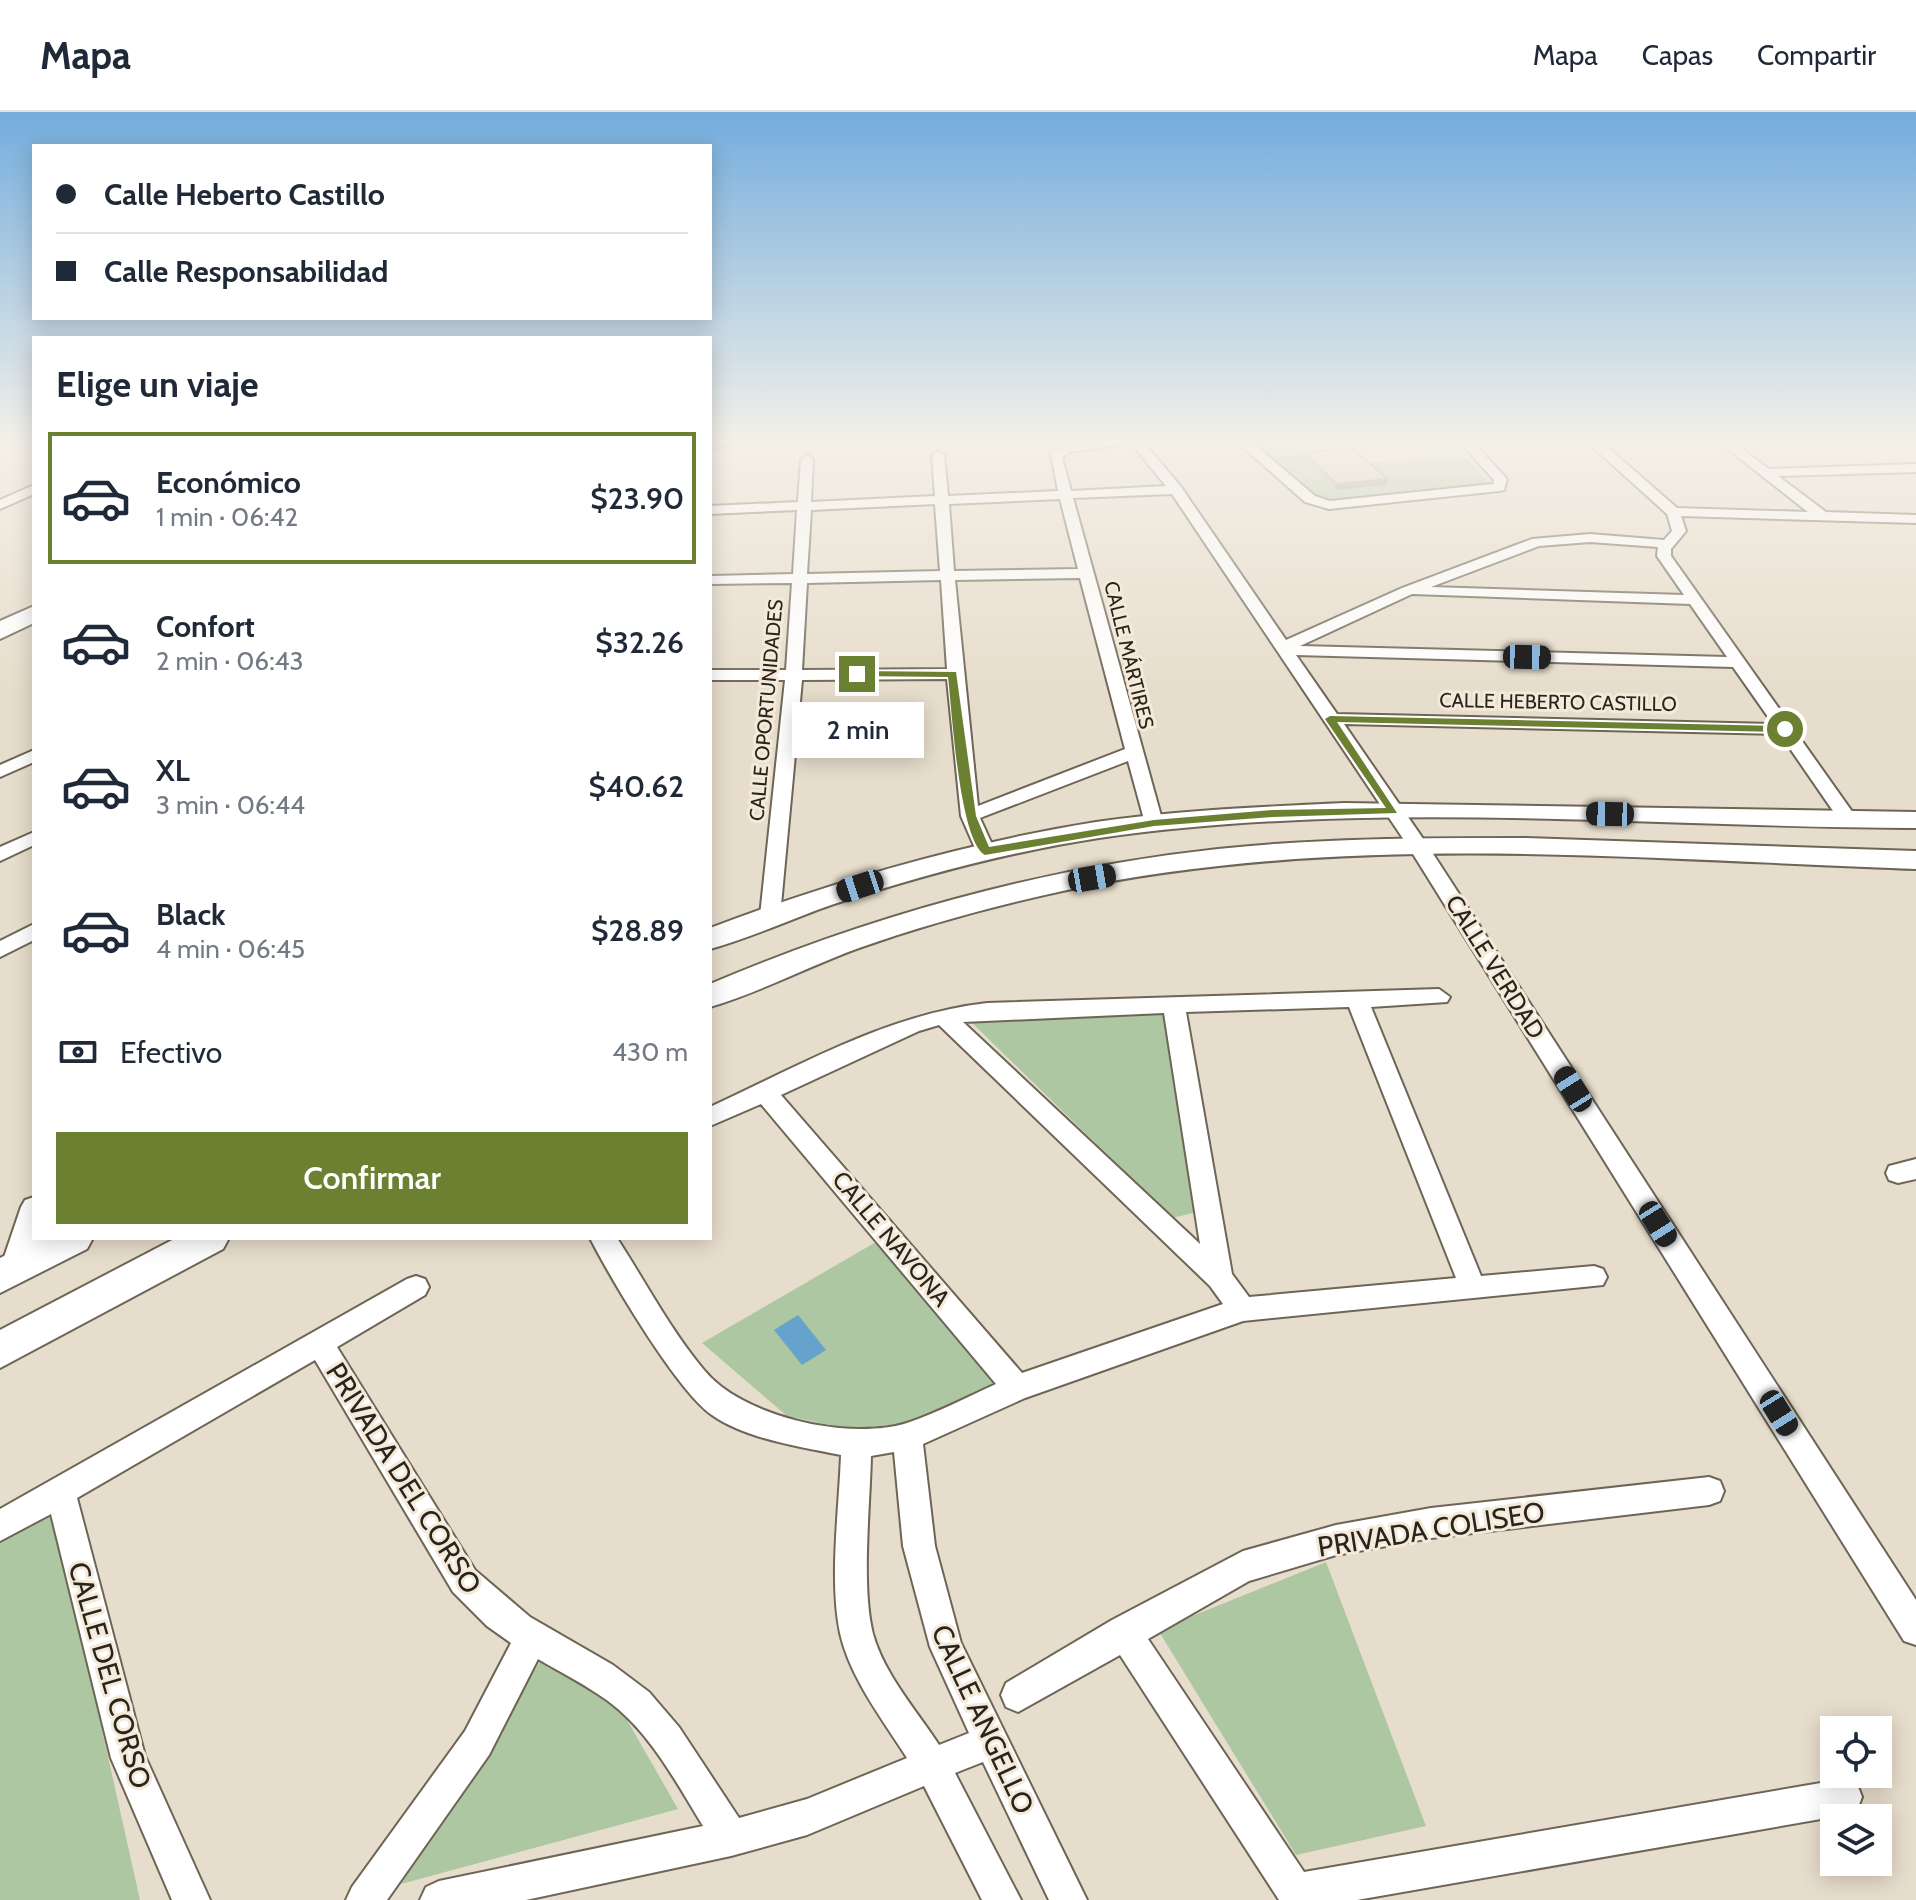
<!DOCTYPE html>
<html lang="es">
<meta charset="utf-8">
<style>
:root{--surface:#fff;--page:#f6f6f7;--text:#1f2937;--muted:#747a83;--line:#e0e1e3;--accent:#6c8031}
body{margin:0;font-family:Cabin,sans-serif;background:var(--page);color:var(--text);height:100vh;display:flex;flex-direction:column;font-size:30px;white-space:nowrap}
*{box-sizing:border-box;margin:0}
p{font-size:26px;color:var(--muted)}
.icon{flex:none;width:44px;height:44px;fill:none;stroke:currentColor;stroke-width:2;stroke-linecap:round;stroke-linejoin:round}
.map{position:relative;flex:1;overflow:hidden}
.drawer{position:absolute;left:32px;top:224px;width:680px;height:904px;display:flex;flex-direction:column;background:var(--surface);border-radius:0px;box-shadow:0 4px 20px #0003}
.drawer>*{flex:none}
.top-card{position:absolute;left:32px;top:32px;width:680px;height:176px;border-radius:0px;box-shadow:0 4px 20px #0003;display:grid;align-content:center;height:176px;padding:0 24px;background:var(--surface)}
.fabs{position:absolute;left:1820px;top:1604px;display:grid;gap:16px}
.fabs a{display:grid;place-items:center;width:72px;height:72px;border-radius:0px;background:var(--surface);box-shadow:0 4px 20px #0003;font-size:40px}
.end{position:absolute;width:36px;height:36px;margin:-18px;border:10px solid #6c8031;background:#fff;box-shadow:0 0 0 4px #fff}
.from{border-radius:50%}
.bubble{position:absolute;height:56px;border-radius:0px;background:var(--surface);box-shadow:0 4px 20px #0003;font-size:26px;font-weight:600;line-height:56px;text-align:center}
.car{position:absolute;width:24px;height:48px;margin:-24px -12px;border-radius:10px;box-shadow:0 0 6px 2px #0007;background:linear-gradient(#222 24%,#8ab4d8 0 40%,#222 0 76%,#8ab4d8 0 86%,#222 0)}
.top-card b{display:flex;align-items:center;gap:28px;height:76px;font-size:30px}
.top-card b+b{border-top:2px solid var(--line)}
.top-card i{width:20px;height:20px;background:var(--text)}
ul{padding:0;list-style:none}
li{display:flex;align-items:center;gap:24px;height:132px;margin:0 16px 12px;padding:0 8px;border:4px solid transparent;border-radius:0px}
li div{flex:1}
li b{display:block;font-size:30px}
li em{font-style:normal;font-weight:600}
li.active{border-color:var(--accent)}
li>.icon{width:72px;height:72px;stroke-width:1.5}
h2{padding:0 24px;font-size:36px;line-height:96px}
.pay{display:flex;align-items:center;gap:20px;height:88px;padding:0 24px;font-size:30px}
.pay p{margin-inline-start:auto}
.button{display:flex;gap:16px;margin-top:auto;padding:16px 24px}
.button a{flex:1;height:92px;border-radius:0px;background:var(--accent);color:#fff;font-size:32px;font-weight:600;line-height:92px;text-align:center}
header{display:flex;align-items:center;gap:48px;box-sizing:border-box;height:112px;padding:0 40px;background:var(--surface);border-bottom:2px solid var(--line)}
header strong{font-size:38px}
nav{display:flex;gap:44px;margin-inline-start:auto;font-size:28px}
.map>svg:first-child{display:block}
.green{fill:#acc7a1}
.water{fill:#65a3cd}
.lines{fill:none;stroke-linecap:round;stroke-linejoin:round}
.minor-casing{stroke:#6e6556;stroke-width:4}
.secondary-casing{stroke:#6e6556;stroke-width:4}
.primary-casing{stroke:#6e6556;stroke-width:4}
.minor{fill:#fff;fill-rule:evenodd}
.secondary{fill:#fff;fill-rule:evenodd}
.primary{fill:#fff;fill-rule:evenodd}
.wall{fill:#bbaaa3}
.shaded-wall{fill:#998b84}
.building{fill:#dac6bd;stroke:#998b84;stroke-width:2}
.route{fill:#6c8031}
.labels{text-anchor:middle;stroke-width:6;stroke-linejoin:round;paint-order:stroke}
.far-street-label{font-size:20px;fill:#28241e;stroke:#f5ead9}
.street-label{font-size:24px;fill:#28241e;stroke:#f5ead9}
.near-street-label{font-size:28px;fill:#28241e;stroke:#f5ead9}
</style>
<header>
<strong>Mapa</strong>
<nav><a>Mapa</a><a>Capas</a><a>Compartir</a></nav>
</header>
<div class="map">
<svg width="1916" height="1788" viewBox="0 0 1916 1788">
<rect width="100%" height="100%" fill="#e7ddcc"/>
<path class="green" d="M1250 327H1291L1304 340 1353 335 1368 351 1465 345 1491 373 1320 389Z
M1166 896 1197 1100 1172 1106 968 907Z
M876 1130 1001 1272 900 1312 849 1317 787 1304 702 1231Z
M52 1394 140 1788H0V1425Z
M1326 1450 1426 1714 1296 1743 1158 1518Z
M544 1543 615 1587 678 1697 401 1772Z"/>
<path class="water" d="M798 1203 826 1238 802 1253 774 1218Z"/>
<g class="lines">
<defs>
<path id="minor" d="M722 327H751L710 337V329Z
M1109 327H1141L1181 375 1286 528 1402 476 1532 427 1590 422 1664 428 1672 419 1667 402 1584 327H1598L1677 396 1808 400 1715 327H1729L1769 357 1916 352V360L1778 364 1826 400 1916 403V411L1681 404 1686 419 1671 437V444L1858 708 1856 712H1842L1780 622 1344 612 1428 734 1916 1488V1533L1904 1529 1408 734 1172 382 1073 386 1163 711 1161 715H1147L1145 711 1128 649 980 706 995 739 985 745 978 743 961 704 947 567 802 568 780 804 777 809H763L760 804 785 568H710V558H786L792 471 710 472V464L793 462 797 398 710 402V394L798 390 801 347 807 343 813 347 811 390 935 384 932 343 938 339 944 343 948 384 1058 379 1051 341 1068 333ZM1131 331 1166 374 1071 379 1062 345 1071 340ZM1060 387 1078 457 954 459 949 392ZM935 392 940 459 807 462 811 398ZM1590 430 1658 435 1657 444 1684 483 1431 475 1539 434ZM1080 466 1125 637 978 694 955 468ZM941 468 947 557 802 558 807 471ZM1412 482 1690 492 1727 545 1300 534ZM1296 543 1733 555 1773 612 1337 602Z
M1234 327H1248L1315 384 1330 389 1493 372 1494 368 1457 327H1470L1507 367 1504 378 1499 379 1329 397 1305 390Z
M34 373V382L0 397V388Z
M34 638V650L0 665V653Z
M34 720V733L0 749V735Z
M34 812V828L0 845V829Z
M1439 877 1450 885 1447 890 1371 895 1481 1164 1594 1154 1603 1157 1607 1165 1603 1173 1243 1209 1025 1286 923 1332 935 1434 961 1531 1087 1788H1049L983 1650 955 1661 1021 1788H982L924 1674 807 1723 731 1744 526 1788H420L426 1775 439 1769 703 1714C676 1670 650 1620 608 1589 586 1573 562 1561 538 1547L489 1643 387 1788H346L352 1775 465 1619 511 1531 487 1514 453 1480 315 1248 77 1386 145 1644 210 1788H172L111 1646 51 1402 0 1429V1397L407 1167 416 1164 425 1167 429 1175 425 1183 337 1235 475 1458 530 1505 613 1553 649 1580 679 1615 739 1706 807 1687 907 1646C883 1608 850 1566 840 1521 829 1468 839 1398 841 1343 801 1335 746 1327 712 1303 677 1279 611 1167 590 1126H617C645 1169 671 1219 704 1258 742 1305 849 1329 907 1311 937 1301 967 1285 996 1272L761 992 710 1014V995C799 954 888 902 987 891ZM1349 895 1456 1166 1249 1185 1232 1162 1186 900ZM1164 901 1200 1132 963 910ZM939 913 1210 1174 1223 1192 1022 1261 781 983 919 919ZM894 1340 903 1434 930 1535 969 1621 939 1633C917 1599 884 1562 873 1522 861 1474 870 1395 871 1344Z
M1916 1047V1067L1898 1071 1889 1068 1886 1061 1889 1054Z
M34 1085 37 1126 22 1166 13 1169 4 1166 0 1157 21 1095 25 1088Z
M1709 1365 1720 1369 1724 1379 1720 1389 1709 1393 1431 1426 1336 1443 1249 1469 1148 1527 1304 1760 1844 1667 1857 1672 1862 1685 1857 1698 1844 1703 1357 1788H1279L1120 1543 1018 1600 1006 1595 1001 1583 1006 1571 1112 1508 1243 1439 1336 1413 1431 1396Z"/>
<path id="secondary" d="M1344 691 1916 700V716C1645 715 1369 687 1099 726 1008 740 919 764 831 793 791 807 751 826 710 837V816C835 769 964 731 1096 710 1178 698 1262 695 1344 691Z
M1526 726 1916 739V757C1634 747 1345 719 1067 778 997 793 927 812 859 836 809 854 761 880 710 895V872C873 803 1042 756 1218 737 1320 726 1423 726 1526 726Z
M39 1126H93L87 1137 0 1181V1146Z
M176 1126H229L223 1137 0 1256V1218Z"/>
<path id="primary" d="M34 494V511L0 527V509Z"/>
</defs>
<use href="#minor" class="minor-casing"/>
<use href="#secondary" class="secondary-casing"/>
<use href="#primary" class="primary-casing"/>
<use href="#minor" class="minor"/>
<use href="#secondary" class="secondary"/>
<use href="#primary" class="primary"/>
</g>
<path class="wall" d="M1304 341 1386 373 1335 378 1303 346Z"/>
<path class="shaded-wall" d="M1388 367 1386 373 1335 378 1336 372Z"/>
<path class="building" d="M1352 336 1388 367 1336 372 1304 341Z"/>
<linearGradient id="sky" x2="0" y2="1"><stop stop-color="#73addd"/><stop offset="0.57" stop-color="#f4f0e8"/><stop offset="1" stop-color="#f4f0e8" stop-opacity="0"/></linearGradient>
<rect width="1916" height="578" fill="url(#sky)"/>
<path class="route" d="M857 559 956 560 976 704 989 735 1154 708 1273 698 1386 696 1325 607 1330 604 1785 614 1790 617 1785 620 1337 610 1397 701 1273 705 1154 714 985 743C959 729 952 597 948 565L854 564Z"/>
<g class="labels">
<g class="far-street-label">
<text transform="translate(1129 543) rotate(76)" y="7">CALLE MÁRTIRES</text>
<text transform="translate(1558 590) rotate(1)" y="7">CALLE HEBERTO CASTILLO</text>
<text transform="translate(766 598) rotate(-85)" y="7">CALLE OPORTUNIDADES</text>
</g>
<g class="street-label">
<text transform="translate(1495 855) rotate(58)" y="8">CALLE VERDAD</text>
<text transform="translate(891 1127) rotate(50)" y="8">CALLE NAVONA</text>
</g>
<g class="near-street-label">
<text transform="translate(404 1366) rotate(58)" y="10">PRIVADA DEL CORSO</text>
<text transform="translate(1431 1417) rotate(-9)" y="10">PRIVADA COLISEO</text>
<text transform="translate(110 1563) rotate(74)" y="10">CALLE DEL CORSO</text>
<text transform="translate(983 1607) rotate(65)" y="10">CALLE ANGELLO</text>
</g>
</g>
</svg>
<div class="fabs">
<a><svg class="icon" aria-label="locate" viewBox="0 0 24 24"><circle cx="12" cy="12" r="6"/><path d="M12 2v4M12 18v4M2 12h4M18 12h4"/></svg></a>
<a><svg class="icon" aria-label="layers" viewBox="0 0 24 24"><path d="M12 4l9 5-9 5-9-5zM3 14l9 5 9-5"/></svg></a>
</div>
<i class="end from" style="left:1785px;top:617px"></i>
<i class="end" style="left:857px;top:562px"></i>
<div class="bubble" style="left:792px;top:590px;width:132px">2 min</div>
<i class="car" style="left:1527px;top:545px;rotate:91deg"></i>
<i class="car" style="left:1610px;top:702px;rotate:271deg"></i>
<i class="car" style="left:1092px;top:766px;rotate:80deg"></i>
<i class="car" style="left:860px;top:774px;rotate:252deg"></i>
<i class="car" style="left:1573px;top:977px;rotate:328deg"></i>
<i class="car" style="left:1658px;top:1112px;rotate:148deg"></i>
<i class="car" style="left:1779px;top:1301px;rotate:148deg"></i>
<div class="top-card">
<b><i class="from"></i>Calle Heberto Castillo</b>
<b><i></i>Calle Responsabilidad</b>
</div>
<section class="drawer">
<h2>Elige un viaje</h2>
<ul>
<li class="active"><svg class="icon" aria-label="car" viewBox="0 0 24 24"><path d="M5 17H2v-5l4-1 3-4h7l3 4 3 1v5h-3M9 17h6M6 11h13"/><circle cx="7" cy="17" r="2"/><circle cx="17" cy="17" r="2"/></svg><div><b>Económico</b><p>1 min · 06:42</p></div><em>$23.90</em></li>
<li><svg class="icon" aria-label="car" viewBox="0 0 24 24"><path d="M5 17H2v-5l4-1 3-4h7l3 4 3 1v5h-3M9 17h6M6 11h13"/><circle cx="7" cy="17" r="2"/><circle cx="17" cy="17" r="2"/></svg><div><b>Confort</b><p>2 min · 06:43</p></div><em>$32.26</em></li>
<li><svg class="icon" aria-label="car" viewBox="0 0 24 24"><path d="M5 17H2v-5l4-1 3-4h7l3 4 3 1v5h-3M9 17h6M6 11h13"/><circle cx="7" cy="17" r="2"/><circle cx="17" cy="17" r="2"/></svg><div><b>XL</b><p>3 min · 06:44</p></div><em>$40.62</em></li>
<li><svg class="icon" aria-label="car" viewBox="0 0 24 24"><path d="M5 17H2v-5l4-1 3-4h7l3 4 3 1v5h-3M9 17h6M6 11h13"/><circle cx="7" cy="17" r="2"/><circle cx="17" cy="17" r="2"/></svg><div><b>Black</b><p>4 min · 06:45</p></div><em>$28.89</em></li>
</ul>
<div class="pay"><svg class="icon" aria-label="cash" viewBox="0 0 24 24"><path d="M3 7h18v10H3z"/><circle cx="12" cy="12" r="2"/></svg>Efectivo<p>430 m</p></div>
<div class="button"><a>Confirmar</a></div>
</section>
</div>
